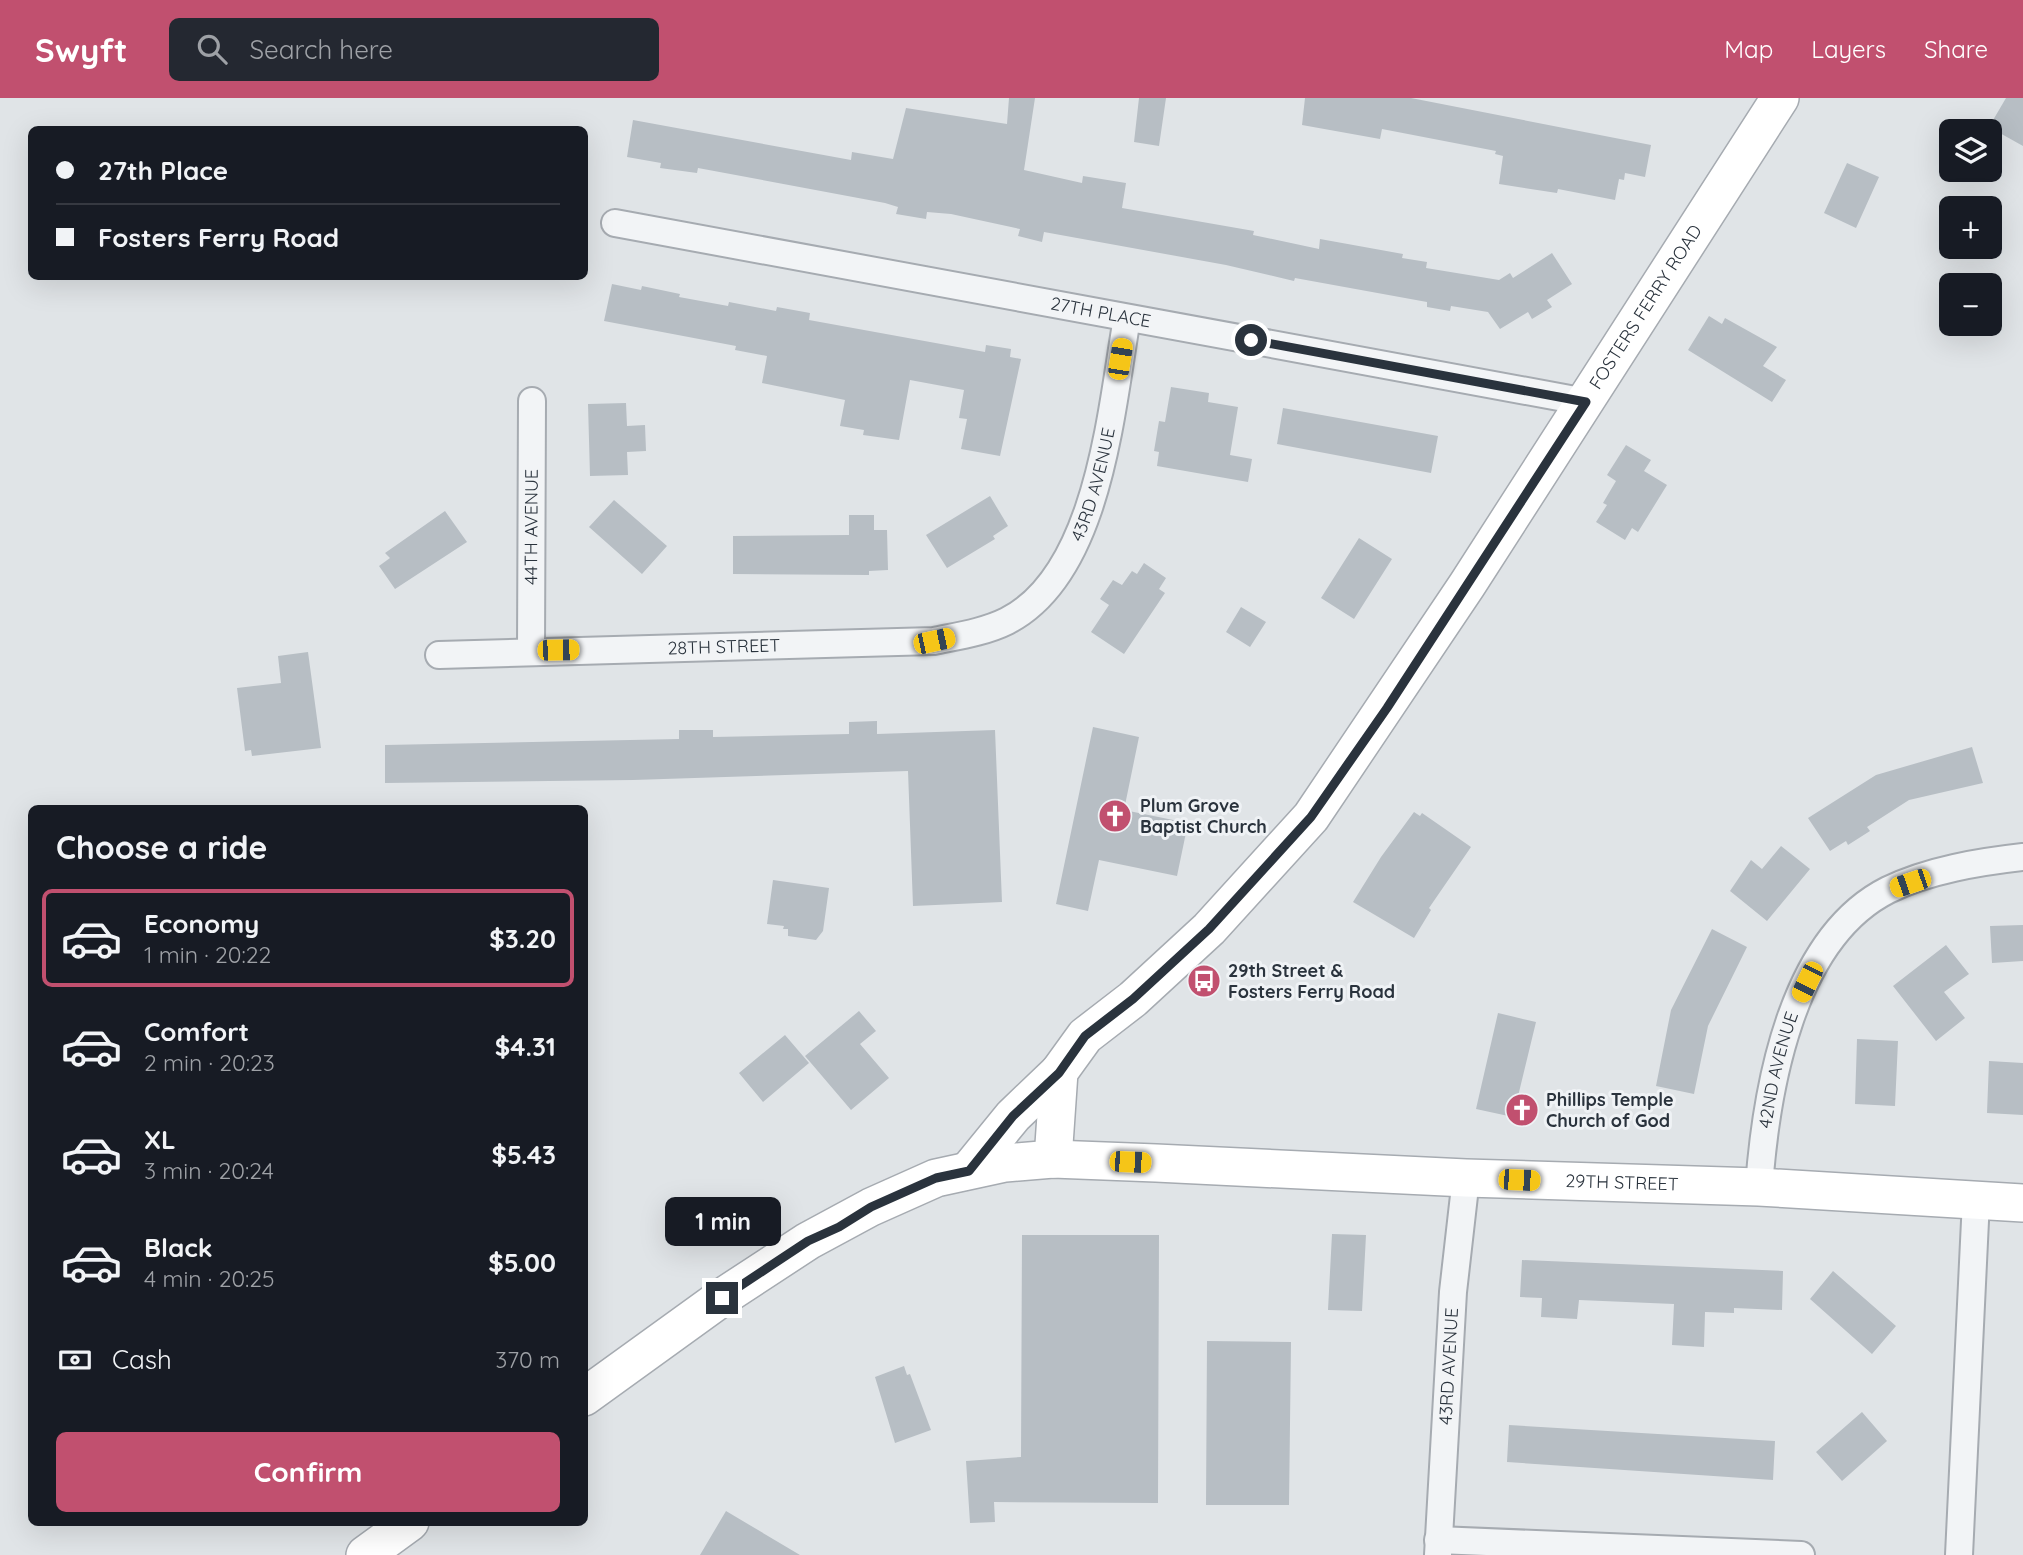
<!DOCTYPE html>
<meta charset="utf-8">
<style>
:root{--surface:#171b24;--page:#242831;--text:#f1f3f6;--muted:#9ea1a6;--line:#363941;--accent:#c1506f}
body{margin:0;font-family:Quicksand,sans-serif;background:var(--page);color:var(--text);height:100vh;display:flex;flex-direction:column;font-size:26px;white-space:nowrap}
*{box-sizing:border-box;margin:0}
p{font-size:23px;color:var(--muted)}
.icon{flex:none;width:38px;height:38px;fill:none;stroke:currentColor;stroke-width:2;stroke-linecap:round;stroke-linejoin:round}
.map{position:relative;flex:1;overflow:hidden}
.details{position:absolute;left:28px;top:707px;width:560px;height:721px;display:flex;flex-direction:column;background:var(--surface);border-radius:10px;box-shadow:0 7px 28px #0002}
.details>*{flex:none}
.guide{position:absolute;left:28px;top:28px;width:560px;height:154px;border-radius:10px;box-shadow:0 7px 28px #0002;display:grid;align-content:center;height:154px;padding:0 28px;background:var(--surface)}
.tools{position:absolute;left:1939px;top:21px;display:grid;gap:14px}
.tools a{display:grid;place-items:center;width:63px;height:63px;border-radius:10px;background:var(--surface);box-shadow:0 7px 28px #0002;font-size:35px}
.end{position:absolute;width:32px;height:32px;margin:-16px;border:9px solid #2a333d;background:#fff;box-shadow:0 0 0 4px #fff}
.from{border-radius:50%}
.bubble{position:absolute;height:49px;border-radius:10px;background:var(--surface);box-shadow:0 7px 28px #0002;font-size:23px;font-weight:700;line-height:49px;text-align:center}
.car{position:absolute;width:21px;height:42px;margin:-21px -10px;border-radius:9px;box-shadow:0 0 5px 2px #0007;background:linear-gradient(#f5c518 24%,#345 0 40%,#f5c518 0 76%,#345 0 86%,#f5c518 0)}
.guide b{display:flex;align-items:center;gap:24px;height:66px;font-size:26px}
.guide b+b{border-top:2px solid var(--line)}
.guide i{width:18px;height:18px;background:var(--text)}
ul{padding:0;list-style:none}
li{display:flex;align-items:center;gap:21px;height:98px;margin:0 14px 10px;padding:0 14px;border:4px solid transparent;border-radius:10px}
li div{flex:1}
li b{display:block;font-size:26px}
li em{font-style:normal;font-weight:700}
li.active{border-color:var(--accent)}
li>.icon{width:63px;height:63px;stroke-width:1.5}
h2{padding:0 28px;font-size:32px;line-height:84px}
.pay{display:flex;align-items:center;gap:18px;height:77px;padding:0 28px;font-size:26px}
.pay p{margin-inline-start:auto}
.primary-button{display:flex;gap:14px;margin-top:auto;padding:14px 28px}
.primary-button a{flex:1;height:80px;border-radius:10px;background:var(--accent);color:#fff;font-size:28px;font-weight:700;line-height:80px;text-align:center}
header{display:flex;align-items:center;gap:42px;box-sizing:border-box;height:98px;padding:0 35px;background:var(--accent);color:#fff}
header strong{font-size:33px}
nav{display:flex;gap:38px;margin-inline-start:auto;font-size:24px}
.search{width:490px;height:63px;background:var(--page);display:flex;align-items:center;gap:18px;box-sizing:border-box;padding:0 24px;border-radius:10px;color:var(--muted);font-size:26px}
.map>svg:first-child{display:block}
.building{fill:#b7bec4}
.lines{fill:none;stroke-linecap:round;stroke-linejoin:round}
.street-casing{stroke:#a6abb1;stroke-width:30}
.secondary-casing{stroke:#a6abb1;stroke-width:40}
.street{stroke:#f2f4f6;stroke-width:26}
.secondary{stroke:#fff;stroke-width:37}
.route{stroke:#2a333d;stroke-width:9}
.labels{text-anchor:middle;stroke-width:6;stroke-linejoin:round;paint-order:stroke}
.street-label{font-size:18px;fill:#2a333d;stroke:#eff2f5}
.poi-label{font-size:18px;font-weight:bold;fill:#2a333d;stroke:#eff2f5;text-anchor:start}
</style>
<header>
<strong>Swyft</strong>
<div class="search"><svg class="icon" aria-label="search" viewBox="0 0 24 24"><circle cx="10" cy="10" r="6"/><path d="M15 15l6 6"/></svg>Search here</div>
<nav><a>Map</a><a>Layers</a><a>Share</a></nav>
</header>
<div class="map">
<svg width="2023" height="1457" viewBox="0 0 2023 1457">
<rect width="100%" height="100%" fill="#e0e4e7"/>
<path class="building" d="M1009 0H1035L1024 72 1082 85 1083 78 1126 85 1122 110 1254 133 1253 137 1319 151 1320 141 1403 156 1402 160 1427 164 1426 170 1499 182 1510 175 1513 180 1552 155 1572 186 1547 202 1552 209 1532 221 1528 214 1500 231 1488 214 1451 208 1450 213 1427 209V204L1295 180 1294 183 1226 167 1044 134 1042 144 1018 138 1020 131 951 116 927 114 926 121 896 116 898 109 885 105 698 70 697 75 660 70 661 65 627 59 633 22 851 62 852 54 893 61 906 10 1007 26Z
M1139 0H1166L1159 48 1134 44Z
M1305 0H1411L1651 47 1645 79 1625 75 1624 82 1619 81 1615 102 1558 91 1557 95 1499 86 1503 58 1495 56 1496 53 1382 31 1380 41 1302 27Z
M2006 0H2023V48L1989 29Z
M1847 65 1879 79 1856 130 1824 115Z
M612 186 641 192 642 188 680 196 679 199 728 208 729 204 776 213 777 209 810 215 809 222 985 254 986 247 1011 251 1010 259 1021 261 1000 358 961 351 967 321 959 320 964 292 910 282 899 342 863 337 864 332 840 328 845 302 762 285 767 258 735 252 736 248 604 223Z
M1709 218 1722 226 1725 220 1777 249 1763 268 1786 282 1772 304 1688 252Z
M1171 289 1209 295 1208 304 1238 309 1230 357 1252 361 1248 384 1157 368 1159 354 1154 353 1159 323 1165 324Z
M626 305 627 328 645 327 646 353 627 354 628 377 590 378 588 306Z
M1283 310 1438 338 1431 375 1277 346Z
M1626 347 1651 362 1644 373 1667 387 1638 434 1632 430 1625 442 1596 424 1607 407 1603 405 1616 383 1607 377Z
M990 398 1008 428 993 438 995 441 947 470 926 437Z
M614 402 667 448 642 476 589 429Z
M445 413 467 444 395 491 379 468 390 460 385 455Z
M849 417H874V432H887L888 472 869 473V477L733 476V438L849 437Z
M1359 440 1392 461 1354 521 1321 500Z
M1144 465 1166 480 1159 491 1165 495 1124 556 1091 534 1109 507 1100 501 1113 482 1122 487 1132 473 1137 476Z
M1241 509 1266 524 1250 549 1226 534Z
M308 554 321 650 252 658 251 652 245 653 237 590 281 585 278 558Z
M877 623V636L995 632 1002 804 913 808 908 673 633 682 385 685V647L679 641V632H713V639L849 636V624Z
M1093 629 1139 639 1124 712 1188 725 1177 778 1099 762 1088 813 1056 806Z
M1972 649 1983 685 1909 702 1867 729 1870 733 1848 747 1846 743 1830 753 1808 720 1876 677Z
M1414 714 1420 718 1422 715 1471 749 1429 810 1431 812 1414 840 1353 804 1381 759Z
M1781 748 1810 771 1767 823 1730 793 1751 762 1762 771Z
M773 782 829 790 823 833 816 842 788 838V831H783L784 828 767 826Z
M2023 827V863L1992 865 1990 828Z
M1712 831 1747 849 1708 928 1694 996 1656 988 1671 912Z
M1946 847 1969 876 1944 894 1965 920 1936 943 1893 888Z
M859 913 876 933 860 946 889 980 851 1012 805 958Z
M1498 915 1536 924 1513 1019 1476 1011Z
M785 937 809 965 763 1004 739 975Z
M1857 941 1898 943 1895 1008 1855 1006Z
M1989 963 2023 965V1017L1987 1015Z
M1332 1136 1366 1137 1362 1213 1328 1212Z
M1022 1137H1159L1158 1405 994 1404 995 1424 970 1425 966 1363 1021 1359Z
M1522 1162 1783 1173 1782 1212 1734 1210V1215L1705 1214 1704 1249 1672 1247 1674 1206 1579 1202 1577 1221 1541 1219 1542 1200 1520 1199Z
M1833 1173 1896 1228 1872 1256 1810 1201Z
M1207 1243 1291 1244 1289 1407H1206Z
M904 1268 907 1277 910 1276 931 1332 895 1345 875 1279Z
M1862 1314 1887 1343 1842 1383 1816 1354Z
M1509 1327 1775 1343 1773 1382 1507 1364Z
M726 1413 800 1457H700Z"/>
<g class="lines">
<defs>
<g id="street">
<path id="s1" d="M615 125 1586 304"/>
<path id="s2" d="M531 553 532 303"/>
<path id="s3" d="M439 557 934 543C958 538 985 534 1007 523 1099 476 1111 312 1127 220"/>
<path id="s4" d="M1759 1089C1766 992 1791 841 1888 792 1929 772 1979 764 2023 759"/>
<path d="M1438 1442 1801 1457"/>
<path id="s5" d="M1438 1457 1453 1194 1466 1080"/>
<path d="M1959 1457 1976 1102"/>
</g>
<g id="secondary">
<path id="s6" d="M1053 1061 1059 974 1085 938 1133 901 1209 831 1311 719 1467 487 1780 0"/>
<path d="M969 1072 1013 1018 1059 974"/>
<path id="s7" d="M584 1299 721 1200 808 1143 871 1109 936 1080 1005 1065 1053 1061 1156 1065 1466 1080 1759 1089 2023 1105"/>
<path d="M365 1457 410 1424"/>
</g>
</defs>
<use href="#street" class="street-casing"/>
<use href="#secondary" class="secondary-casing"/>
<use href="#street" class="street"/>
<use href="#secondary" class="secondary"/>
</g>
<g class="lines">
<path class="route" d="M722 1200 808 1143 839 1129 871 1109 936 1080 969 1073 1013 1018 1059 975 1085 938 1133 901 1209 831 1311 719 1387 610 1586 304 1251 242"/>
</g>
<defs>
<symbol id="church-disc" viewBox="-11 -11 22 22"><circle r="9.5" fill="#c1506f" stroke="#eff2f5"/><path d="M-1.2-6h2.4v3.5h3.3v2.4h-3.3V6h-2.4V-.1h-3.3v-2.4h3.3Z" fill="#fff"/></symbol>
<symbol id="bus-disc" viewBox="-11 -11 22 22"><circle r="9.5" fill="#c1506f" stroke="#eff2f5"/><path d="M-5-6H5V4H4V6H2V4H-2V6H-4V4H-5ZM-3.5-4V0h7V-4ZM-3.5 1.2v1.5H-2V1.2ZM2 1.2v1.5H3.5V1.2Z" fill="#fff"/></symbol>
</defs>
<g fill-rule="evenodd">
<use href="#church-disc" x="1096" y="699" width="38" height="38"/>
<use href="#bus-disc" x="1185" y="864" width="38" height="38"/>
<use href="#church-disc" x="1503" y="993" width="38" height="38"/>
</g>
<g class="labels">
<g class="street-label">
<text dy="6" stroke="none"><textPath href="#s6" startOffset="1057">FOSTERS FERRY ROAD</textPath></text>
<text dy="6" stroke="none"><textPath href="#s1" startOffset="494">27TH PLACE</textPath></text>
<text dy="6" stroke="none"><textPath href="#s3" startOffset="738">43RD AVENUE</textPath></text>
<text dy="6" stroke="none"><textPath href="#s2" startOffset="124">44TH AVENUE</textPath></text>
<text dy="6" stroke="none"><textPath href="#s3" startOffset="285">28TH STREET</textPath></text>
<text dy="6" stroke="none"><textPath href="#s4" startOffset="119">42ND AVENUE</textPath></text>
<text dy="6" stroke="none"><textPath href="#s7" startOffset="1104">29TH STREET</textPath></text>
<text dy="6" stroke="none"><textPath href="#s5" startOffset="189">43RD AVENUE</textPath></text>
</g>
<g class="poi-label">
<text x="1140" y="714">Plum Grove<tspan x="1140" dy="21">Baptist Church</tspan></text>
<text x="1228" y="879">29th Street &amp;<tspan x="1228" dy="21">Fosters Ferry Road</tspan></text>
<text x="1546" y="1008">Phillips Temple<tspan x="1546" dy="21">Church of God</tspan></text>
</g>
</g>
</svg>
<div class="tools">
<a><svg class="icon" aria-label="layers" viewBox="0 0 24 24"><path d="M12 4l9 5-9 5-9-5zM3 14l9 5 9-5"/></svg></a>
<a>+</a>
<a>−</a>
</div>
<i class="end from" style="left:1251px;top:242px"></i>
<i class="end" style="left:722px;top:1200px"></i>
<div class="bubble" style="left:665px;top:1099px;width:116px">1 min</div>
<i class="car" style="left:1120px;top:261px;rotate:9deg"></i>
<i class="car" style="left:934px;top:543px;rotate:78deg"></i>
<i class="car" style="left:558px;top:552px;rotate:89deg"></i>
<i class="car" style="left:1910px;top:785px;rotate:251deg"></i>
<i class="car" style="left:1807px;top:884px;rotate:206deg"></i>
<i class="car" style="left:1130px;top:1064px;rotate:92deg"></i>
<i class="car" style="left:1519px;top:1082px;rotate:92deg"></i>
<div class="guide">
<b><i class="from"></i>27th Place</b>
<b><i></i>Fosters Ferry Road</b>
</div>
<section class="details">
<h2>Choose a ride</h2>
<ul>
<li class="active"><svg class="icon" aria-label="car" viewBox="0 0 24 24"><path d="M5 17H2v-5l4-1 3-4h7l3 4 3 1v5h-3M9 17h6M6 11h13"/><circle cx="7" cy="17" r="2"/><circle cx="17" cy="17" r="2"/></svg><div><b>Economy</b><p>1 min · 20:22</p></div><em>$3.20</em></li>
<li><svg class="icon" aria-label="car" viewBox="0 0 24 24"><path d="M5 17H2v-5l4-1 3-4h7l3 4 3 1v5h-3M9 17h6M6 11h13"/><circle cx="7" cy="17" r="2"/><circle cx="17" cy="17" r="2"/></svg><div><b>Comfort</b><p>2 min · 20:23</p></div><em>$4.31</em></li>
<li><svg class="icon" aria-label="car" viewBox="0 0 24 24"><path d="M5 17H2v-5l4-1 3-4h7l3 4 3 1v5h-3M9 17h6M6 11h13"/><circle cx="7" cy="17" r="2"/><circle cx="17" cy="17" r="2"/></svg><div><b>XL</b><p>3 min · 20:24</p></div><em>$5.43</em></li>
<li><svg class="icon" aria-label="car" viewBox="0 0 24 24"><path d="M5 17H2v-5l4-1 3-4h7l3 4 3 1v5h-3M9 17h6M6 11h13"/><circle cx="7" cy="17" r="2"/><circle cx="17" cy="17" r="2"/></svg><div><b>Black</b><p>4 min · 20:25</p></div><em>$5.00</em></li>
</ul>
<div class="pay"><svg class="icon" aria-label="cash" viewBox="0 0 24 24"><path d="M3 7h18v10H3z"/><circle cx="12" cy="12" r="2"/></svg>Cash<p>370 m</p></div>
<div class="primary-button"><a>Confirm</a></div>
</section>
</div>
